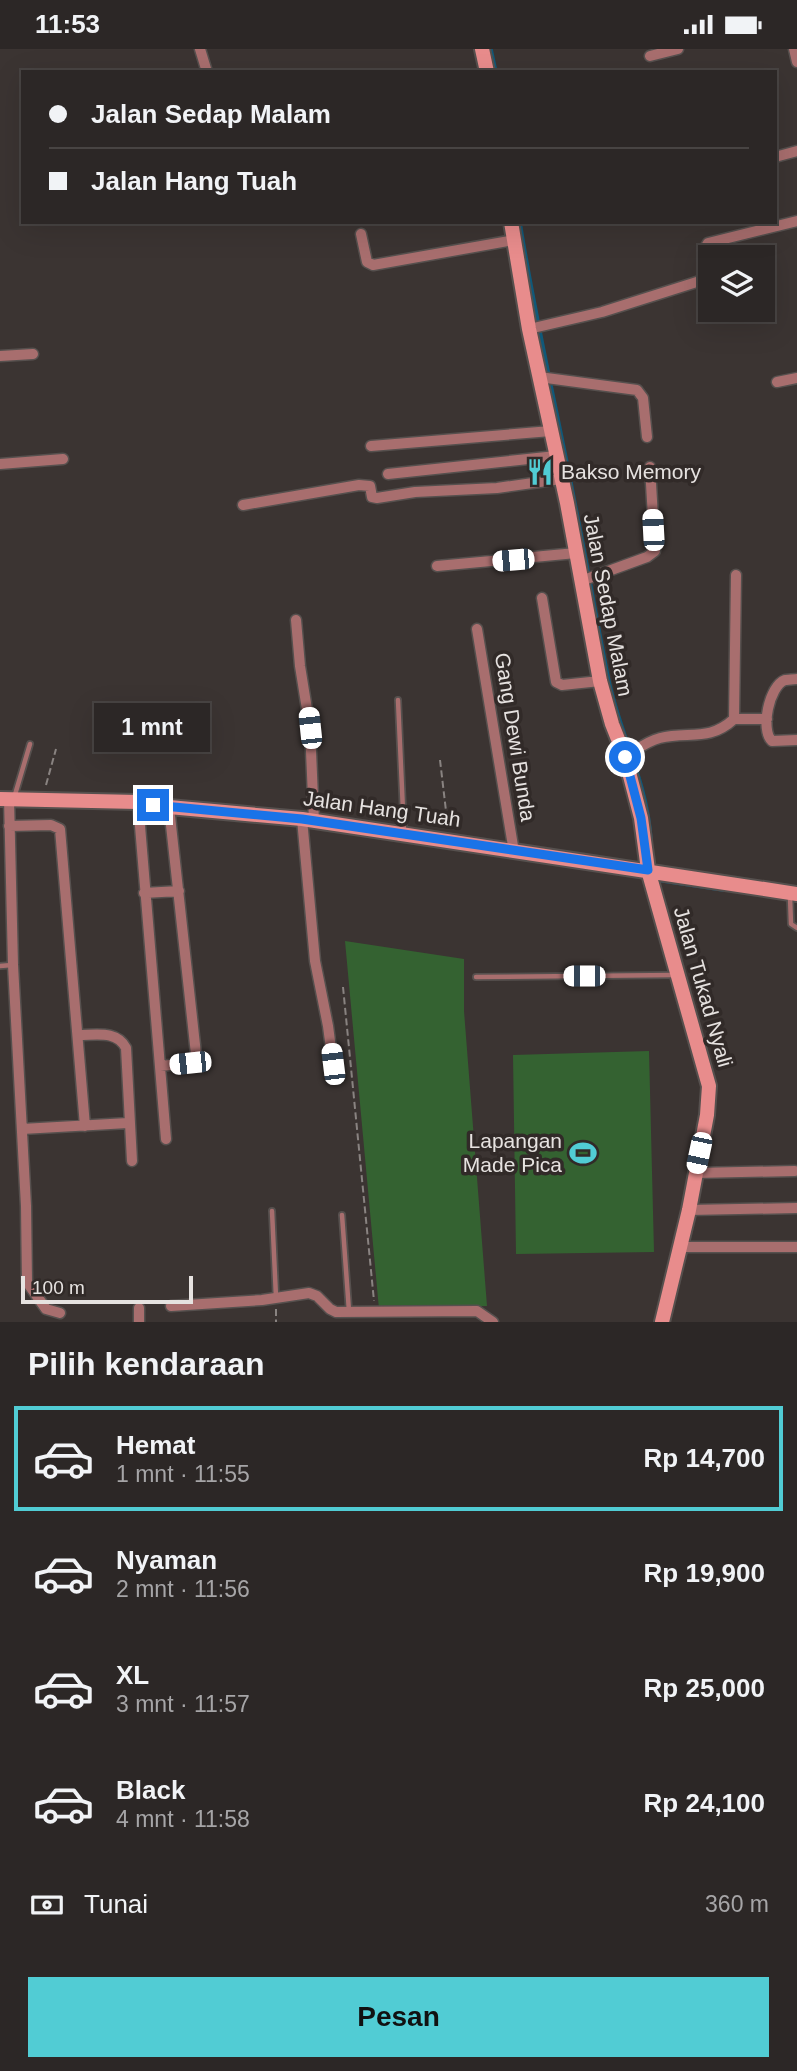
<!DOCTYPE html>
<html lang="id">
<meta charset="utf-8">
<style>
:root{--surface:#2c2726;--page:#342f2e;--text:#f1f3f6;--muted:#a6a5a7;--line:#484443;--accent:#51ccd4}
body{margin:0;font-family:Helvetica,sans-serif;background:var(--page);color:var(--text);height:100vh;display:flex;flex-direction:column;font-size:26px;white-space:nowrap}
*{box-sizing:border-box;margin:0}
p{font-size:23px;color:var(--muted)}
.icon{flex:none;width:38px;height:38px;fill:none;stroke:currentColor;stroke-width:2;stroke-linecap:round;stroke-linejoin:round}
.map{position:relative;height:1273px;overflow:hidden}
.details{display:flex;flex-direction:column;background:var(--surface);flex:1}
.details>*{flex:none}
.banner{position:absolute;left:21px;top:21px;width:756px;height:154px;border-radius:0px;box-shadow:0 7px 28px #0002,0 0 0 2px var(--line);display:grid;align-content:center;height:154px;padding:0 28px;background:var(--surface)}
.controls{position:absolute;left:698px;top:196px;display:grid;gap:14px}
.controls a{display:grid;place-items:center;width:77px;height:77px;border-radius:0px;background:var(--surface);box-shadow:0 7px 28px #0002,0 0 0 2px var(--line);font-size:35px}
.scale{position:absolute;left:21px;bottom:18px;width:172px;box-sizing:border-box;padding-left:7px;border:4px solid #e6e2e0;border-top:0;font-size:19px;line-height:24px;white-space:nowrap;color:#e6e2e0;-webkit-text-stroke:5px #312a28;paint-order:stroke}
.end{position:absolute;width:32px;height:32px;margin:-16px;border:9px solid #1a73e8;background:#fff;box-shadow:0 0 0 4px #fff}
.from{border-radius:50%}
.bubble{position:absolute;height:49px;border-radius:0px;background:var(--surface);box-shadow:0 7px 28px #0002,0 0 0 2px var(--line);font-size:23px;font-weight:700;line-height:49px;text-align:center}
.car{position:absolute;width:21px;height:42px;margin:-21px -10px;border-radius:9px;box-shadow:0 0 5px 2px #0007;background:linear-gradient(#fff 24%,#345 0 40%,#fff 0 76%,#345 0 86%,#fff 0)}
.banner b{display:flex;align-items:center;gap:24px;height:66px;font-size:26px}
.banner b+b{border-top:2px solid var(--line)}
.banner i{width:18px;height:18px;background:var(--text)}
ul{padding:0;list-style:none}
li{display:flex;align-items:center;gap:21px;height:105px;margin:0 14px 10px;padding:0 14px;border:4px solid transparent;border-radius:0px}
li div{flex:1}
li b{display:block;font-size:26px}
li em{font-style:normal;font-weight:700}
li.on{border-color:var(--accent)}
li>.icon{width:63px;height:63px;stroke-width:1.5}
h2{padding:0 28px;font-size:32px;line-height:84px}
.pay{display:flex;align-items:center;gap:18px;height:77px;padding:0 28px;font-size:26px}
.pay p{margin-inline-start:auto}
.button{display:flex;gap:14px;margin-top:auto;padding:14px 28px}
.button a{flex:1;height:80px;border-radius:0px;background:var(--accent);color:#111;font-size:28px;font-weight:700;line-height:80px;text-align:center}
.status{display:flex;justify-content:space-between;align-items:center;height:49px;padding:0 35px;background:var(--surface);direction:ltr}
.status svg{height:19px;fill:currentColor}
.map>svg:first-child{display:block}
.green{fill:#346231}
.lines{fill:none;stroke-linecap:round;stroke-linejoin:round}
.stream{stroke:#105979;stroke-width:3.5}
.lane-casing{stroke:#56504e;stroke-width:8}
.street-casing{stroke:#56504e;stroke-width:13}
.secondary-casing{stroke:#56504e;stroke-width:18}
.path{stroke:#898381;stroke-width:2;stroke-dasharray:7 3.5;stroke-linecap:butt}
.lane{stroke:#a86e6e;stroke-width:4.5}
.street{stroke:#a86e6e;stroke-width:10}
.secondary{stroke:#e88c8c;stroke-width:14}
.route{stroke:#1a73e8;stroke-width:9}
.labels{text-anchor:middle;stroke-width:7;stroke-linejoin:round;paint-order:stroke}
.poi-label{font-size:21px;fill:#e6e2e0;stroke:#312a28;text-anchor:start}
.street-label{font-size:21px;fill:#e6e2e0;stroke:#312a28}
</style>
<div class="status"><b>11:53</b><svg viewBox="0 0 49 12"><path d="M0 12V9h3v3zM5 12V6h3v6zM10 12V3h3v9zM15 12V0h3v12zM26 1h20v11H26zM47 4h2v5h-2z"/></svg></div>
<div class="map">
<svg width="797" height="1273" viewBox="0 0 797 1273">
<rect width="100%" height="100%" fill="#3b3432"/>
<path class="green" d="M345 892 464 910V962L487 1257 379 1260Z
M649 1002 654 1203 516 1205 513 1006Z"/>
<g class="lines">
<path class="stream" d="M491 0 496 23
M520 173C535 268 557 360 575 454 587 513 597 573 609 632 621 687 647 732 651 790
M656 831 723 841"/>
<defs>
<path id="lane" d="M398 651 404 784
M14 749 30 695
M790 848 791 875 797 879
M0 917 12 916
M476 928 675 926
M272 1162 276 1248
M342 1166 349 1262"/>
<path id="street" d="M200 0 207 23
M794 0 797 13
M650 7 678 0
M775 108 797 102
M361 185 367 213 373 216 514 191
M529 280 602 263 703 231 708 222 704 201 708 194 797 172
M0 307 33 305
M539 328 637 341 643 349 647 388
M777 333 797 329
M371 397 551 382
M0 415 63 410
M388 425 556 407
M243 456 359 436 370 437 372 448 377 449 415 443 497 439 561 430
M437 517 576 504
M581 532 647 508 655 502 650 418
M542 549 556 633 562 636 600 632
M296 571 300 617 310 679 314 772
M477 580 514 803
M797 630C796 630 786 631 785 631 769 637 760 681 772 692L797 691
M734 670 736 526
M625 708C636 701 647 692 660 689 689 682 709 693 734 670H767
M9 750 13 916 26 1157 27 1233 46 1260 60 1264
M138 753 166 1090
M302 770 315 912 328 977 333 1015
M9 777 51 776 60 780 85 1077
M144 844 179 842
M79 986C96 986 117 981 126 999L132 1112
M160 1017 190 1014 196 1005 169 758
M22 1080 128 1074
M695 1124 795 1122
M689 1161 797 1159
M681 1198H797
M171 1257 262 1251 309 1244 317 1247 330 1260 336 1263 477 1262 493 1273
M139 1259V1273"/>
<path id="secondary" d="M482 0 487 23
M511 173 529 280 567 454 600 632 612 675 625 708 641 769 648 821 709 1037 707 1066 689 1161 662 1273
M0 750 138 753 169 758 302 770 797 845"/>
</defs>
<use href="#lane" class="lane-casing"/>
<use href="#street" class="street-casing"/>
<use href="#secondary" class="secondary-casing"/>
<path class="path" d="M440 711 448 779
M46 736 56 700
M343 938 374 1252
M276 1260V1273"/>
<use href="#lane" class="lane"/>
<use href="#street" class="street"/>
<use href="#secondary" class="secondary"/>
</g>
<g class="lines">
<path class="route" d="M153 756 302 770 648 821 641 769 625 708"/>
</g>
<defs>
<symbol id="restaurant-bare" viewBox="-9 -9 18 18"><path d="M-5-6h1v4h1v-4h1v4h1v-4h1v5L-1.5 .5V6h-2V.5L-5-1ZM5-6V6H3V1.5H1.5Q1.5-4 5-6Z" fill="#51ccd4" stroke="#312a28" stroke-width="2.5" paint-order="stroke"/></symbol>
<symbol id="stadium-bare" viewBox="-9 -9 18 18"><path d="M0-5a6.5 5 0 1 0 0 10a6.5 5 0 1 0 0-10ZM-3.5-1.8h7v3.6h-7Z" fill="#51ccd4" stroke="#312a28" stroke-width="2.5" paint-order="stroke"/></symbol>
</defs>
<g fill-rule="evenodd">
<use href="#restaurant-bare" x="521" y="404" width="38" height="38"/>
<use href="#stadium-bare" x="564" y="1085" width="38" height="38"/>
</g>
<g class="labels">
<g class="poi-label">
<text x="561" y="430">Bakso Memory</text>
<text x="562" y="1099" text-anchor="end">Lapangan<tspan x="562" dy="24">Made Pica</tspan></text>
</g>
<g class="street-label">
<text transform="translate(608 556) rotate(79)" y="7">Jalan Sedap Malam</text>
<text transform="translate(515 688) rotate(81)" y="7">Gang Dewi Bunda</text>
<text transform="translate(382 760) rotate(8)" y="7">Jalan Hang Tuah</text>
<text transform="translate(703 938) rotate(74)" y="7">Jalan Tukad Nyali</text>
</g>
</g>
</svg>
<div class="controls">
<a><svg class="icon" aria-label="layers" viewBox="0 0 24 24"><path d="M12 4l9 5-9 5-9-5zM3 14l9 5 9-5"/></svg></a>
</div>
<div class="scale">100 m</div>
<i class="end from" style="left:625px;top:708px"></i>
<i class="end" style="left:153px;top:756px"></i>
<div class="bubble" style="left:94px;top:654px;width:116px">1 mnt</div>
<i class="car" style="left:653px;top:481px;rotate:357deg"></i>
<i class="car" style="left:513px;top:511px;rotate:265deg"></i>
<i class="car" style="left:310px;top:679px;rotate:354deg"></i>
<i class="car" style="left:584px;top:927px;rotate:270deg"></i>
<i class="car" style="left:190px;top:1014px;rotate:264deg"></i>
<i class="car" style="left:333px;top:1015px;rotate:353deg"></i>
<i class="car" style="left:699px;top:1104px;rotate:192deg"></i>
<div class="banner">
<b><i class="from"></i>Jalan Sedap Malam</b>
<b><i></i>Jalan Hang Tuah</b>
</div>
</div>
<section class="details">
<h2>Pilih kendaraan</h2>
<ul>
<li class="on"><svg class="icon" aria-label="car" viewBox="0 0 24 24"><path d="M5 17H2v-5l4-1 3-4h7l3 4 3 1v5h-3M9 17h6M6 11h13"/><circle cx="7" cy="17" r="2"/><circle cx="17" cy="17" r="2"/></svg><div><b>Hemat</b><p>1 mnt · 11:55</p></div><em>Rp 14,700</em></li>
<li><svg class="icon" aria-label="car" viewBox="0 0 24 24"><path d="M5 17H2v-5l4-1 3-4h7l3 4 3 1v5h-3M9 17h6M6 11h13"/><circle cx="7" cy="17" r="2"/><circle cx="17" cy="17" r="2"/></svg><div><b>Nyaman</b><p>2 mnt · 11:56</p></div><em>Rp 19,900</em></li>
<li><svg class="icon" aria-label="car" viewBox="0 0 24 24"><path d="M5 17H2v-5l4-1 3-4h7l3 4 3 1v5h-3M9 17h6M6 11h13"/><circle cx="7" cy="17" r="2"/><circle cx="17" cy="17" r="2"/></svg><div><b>XL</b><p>3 mnt · 11:57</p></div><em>Rp 25,000</em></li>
<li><svg class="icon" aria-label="car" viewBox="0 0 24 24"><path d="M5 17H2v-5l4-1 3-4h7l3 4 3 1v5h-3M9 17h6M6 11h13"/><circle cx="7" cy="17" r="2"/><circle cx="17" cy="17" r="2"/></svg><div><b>Black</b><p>4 mnt · 11:58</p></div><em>Rp 24,100</em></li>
</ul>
<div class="pay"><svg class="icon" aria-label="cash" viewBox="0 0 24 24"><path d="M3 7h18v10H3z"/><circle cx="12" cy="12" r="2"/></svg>Tunai<p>360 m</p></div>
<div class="button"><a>Pesan</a></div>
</section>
